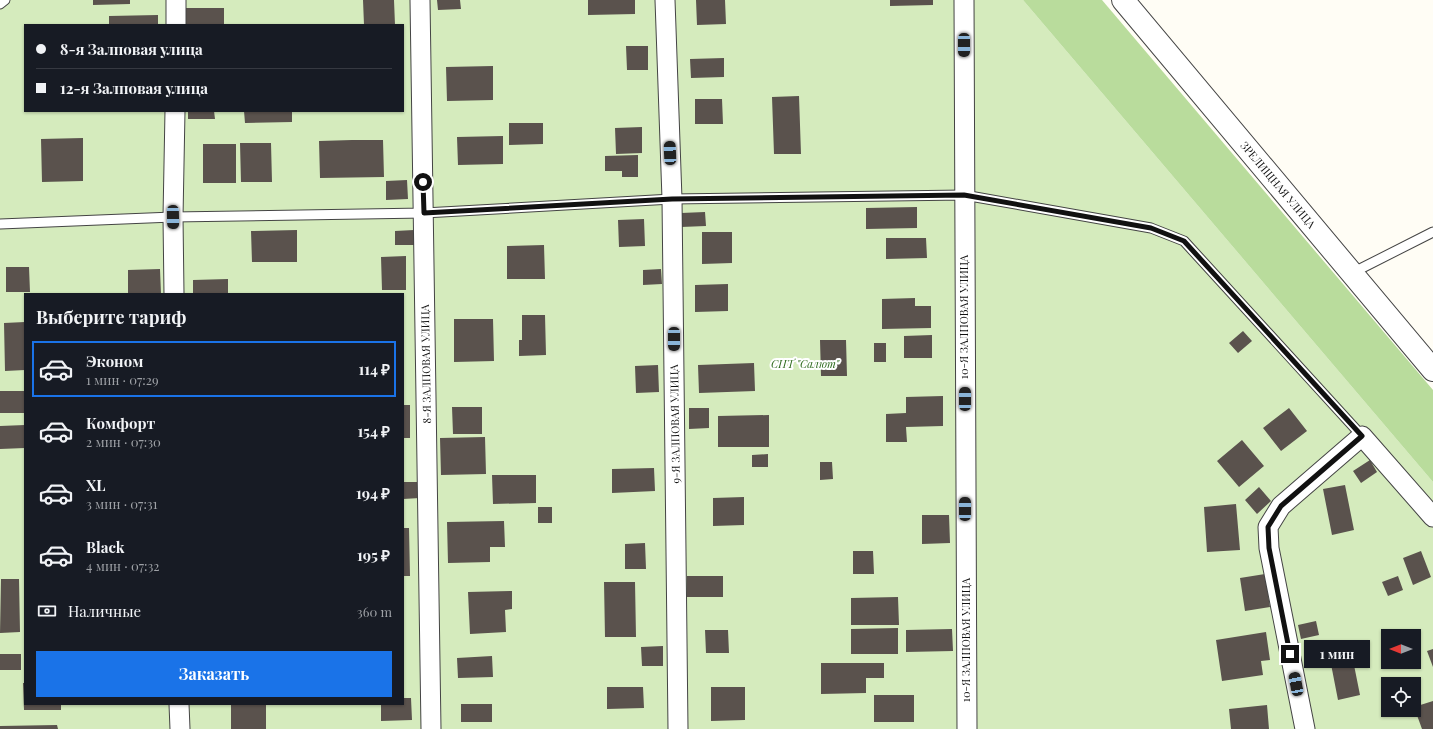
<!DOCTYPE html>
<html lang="ru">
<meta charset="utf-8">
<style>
:root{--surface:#171b24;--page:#242831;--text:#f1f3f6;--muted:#9ea1a6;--line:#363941;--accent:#1a73e8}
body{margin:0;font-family:"Playfair Display",serif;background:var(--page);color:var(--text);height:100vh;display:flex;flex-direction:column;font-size:15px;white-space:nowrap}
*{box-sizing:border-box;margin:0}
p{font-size:13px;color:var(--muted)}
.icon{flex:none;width:22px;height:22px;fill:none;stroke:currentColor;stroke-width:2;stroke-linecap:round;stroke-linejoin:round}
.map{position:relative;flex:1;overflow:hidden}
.side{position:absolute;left:24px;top:293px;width:380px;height:412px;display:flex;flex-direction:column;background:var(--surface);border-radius:0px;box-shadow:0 1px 3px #0004}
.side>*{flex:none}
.banner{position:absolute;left:24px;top:24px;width:380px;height:88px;border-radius:0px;box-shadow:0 1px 3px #0004;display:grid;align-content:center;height:88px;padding:0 12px;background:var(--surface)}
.needle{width:26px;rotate:270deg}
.tools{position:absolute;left:1381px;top:629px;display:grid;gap:8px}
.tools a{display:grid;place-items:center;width:40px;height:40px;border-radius:0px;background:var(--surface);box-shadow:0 1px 3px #0004;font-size:20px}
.end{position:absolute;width:18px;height:18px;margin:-9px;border:5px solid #111;background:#fff;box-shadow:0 0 0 2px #fff}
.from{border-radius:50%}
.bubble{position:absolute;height:28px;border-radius:0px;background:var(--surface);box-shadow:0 1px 3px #0004;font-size:13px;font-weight:700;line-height:28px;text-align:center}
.car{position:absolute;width:12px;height:24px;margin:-12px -6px;border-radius:5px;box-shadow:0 0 3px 1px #0007;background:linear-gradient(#222 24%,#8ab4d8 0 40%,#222 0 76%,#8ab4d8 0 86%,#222 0)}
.banner b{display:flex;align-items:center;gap:14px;height:38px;font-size:15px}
.banner b+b{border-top:1px solid var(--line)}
.banner i{width:10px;height:10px;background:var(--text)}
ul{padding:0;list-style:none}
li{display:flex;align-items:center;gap:12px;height:56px;margin:0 8px 6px;padding:0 4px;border:2px solid transparent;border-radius:0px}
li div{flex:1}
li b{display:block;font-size:15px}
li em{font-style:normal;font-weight:700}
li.active{border-color:var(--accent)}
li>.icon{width:36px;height:36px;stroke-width:1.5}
h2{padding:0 12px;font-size:18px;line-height:48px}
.pay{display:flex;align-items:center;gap:10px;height:44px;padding:0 12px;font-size:15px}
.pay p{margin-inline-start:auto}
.primary-button{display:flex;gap:8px;margin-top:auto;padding:8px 12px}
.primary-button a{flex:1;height:46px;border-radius:0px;background:var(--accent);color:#fff;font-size:16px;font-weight:700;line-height:46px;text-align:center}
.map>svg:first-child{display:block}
.green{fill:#d5ebbd;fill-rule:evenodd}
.forest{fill:#b9dc9c}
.building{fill:#5a524d}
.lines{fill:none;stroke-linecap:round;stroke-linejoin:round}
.service-casing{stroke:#444;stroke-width:11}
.minor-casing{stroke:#444;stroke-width:21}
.tertiary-casing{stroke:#444;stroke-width:24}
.service{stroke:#fff;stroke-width:9}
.minor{stroke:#fff;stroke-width:19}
.tertiary{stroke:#fff;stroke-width:22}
.route{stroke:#111;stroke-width:5}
.labels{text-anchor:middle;stroke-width:4;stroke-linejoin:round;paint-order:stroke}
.street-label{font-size:11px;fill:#111;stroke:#fff}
.park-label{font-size:11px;font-style:italic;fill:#2f6b1f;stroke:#fff}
</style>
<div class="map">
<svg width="1433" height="729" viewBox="0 0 1433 729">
<rect width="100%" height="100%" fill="#fffdf5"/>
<path class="green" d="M0 0H1023L1433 482V729H0ZM25 25H403V111H25ZM25 294H403V704H25ZM1388 636H1414V662H1388ZM1388 684H1414V710H1388Z"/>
<path class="forest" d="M1023 0H1102L1433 390V482Z"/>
<path class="building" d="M93 0H130V4L93 5Z
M363 0H394L395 25H364Z
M437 0H460L461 9 438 10Z
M588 0H635V14L588 15Z
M696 0H725L726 24 697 25Z
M890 0H933V5L890 6Z
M186 8H224V25H186Z
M158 15V25H109V16Z
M626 46H648V70H627Z
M724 58V77L691 78 690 59Z
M493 66V100L447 101 446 67Z
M799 96 801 154H774L772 97Z
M695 99H722L723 124H695Z
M188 111H214L215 119H188Z
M244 111H292V122L245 123Z
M509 123H543V144L509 145Z
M642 127V153L616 154 615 128Z
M503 136V164L458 165 457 137Z
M83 138V181L42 182 41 139Z
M352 140H383L384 177 320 178 319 141Z
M240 143H271L272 182H241Z
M203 144H236V183H203Z
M638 155V177H622V171H605V156Z
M407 180 408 199 386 200V181Z
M917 207V228L866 229V208Z
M705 212 706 226 681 227V213Z
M644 219 645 246 619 247 618 220Z
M297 230V262H252L251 231Z
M414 230V245H395V231Z
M702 232H732V263L702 264Z
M886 238H926L927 258 886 259Z
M544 245 545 279H507V246Z
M406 256V290H382L381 257Z
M6 267H29L30 292H6Z
M160 269 161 294H128V270Z
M661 269 662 284 643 285V270Z
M228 279V294H193V280Z
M728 284V311L695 312V285Z
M915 298V306H931V328L882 329V299Z
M522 315H545L546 355 519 356V340H522Z
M454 319H493L494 361 454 362Z
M25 322V370L5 371 4 323Z
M1243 331 1252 341 1238 353 1229 343Z
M932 335V358H904V336Z
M820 340H846L847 376H821Z
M874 343H886V362H874Z
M754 363 755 391 699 393 698 365Z
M658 365 659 392 636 393 635 366Z
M0 391H25V413H0Z
M943 396V426L906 427 907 442H886V414L906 413V397Z
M403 405H410V438H403Z
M452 407H482V434H453Z
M689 408H709V428L689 429Z
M1289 408 1307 431 1281 451 1263 428Z
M769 415V447H718V416Z
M25 425V448L0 449V426Z
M485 437 486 474 441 475 440 438Z
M1242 440 1264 466 1239 487 1217 461Z
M768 454V467H752V455Z
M1370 460 1377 472 1361 483 1353 471Z
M820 462H832L833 479 820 480Z
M654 468 655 491 612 493V469Z
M492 475H536V503L493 504Z
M403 482H420V498L403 499Z
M1345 485 1354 530 1332 535 1323 489Z
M1259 487 1271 501 1257 514 1245 500Z
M744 497V525L713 526V498Z
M1236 504 1240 550 1207 552 1204 507Z
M538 507H552V523H538Z
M922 515H949L950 543 922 544Z
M504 521 505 547H490V562L448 563 447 522Z
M403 528H409L410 576H403Z
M645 543 646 569H625V544Z
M853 551H873L874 574H853Z
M1421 551 1431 577 1413 585 1403 558Z
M1265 574 1270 607 1245 611 1240 578Z
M687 576H723V597H687Z
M1398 576 1403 590 1388 596 1382 582Z
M1 579H19L20 632 0 633Z
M604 582H635L636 637H605Z
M512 591V609L505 610 506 632 470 634 468 592Z
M898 597 899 625H851V598Z
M1316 621 1319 635 1301 639 1298 625Z
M898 628V654H851V629Z
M952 629 953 651 906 652V630Z
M705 630H728L729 653H706Z
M1266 632 1270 660 1261 661 1263 675 1222 681 1216 640Z
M663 646V666H642L641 647Z
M1433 649V667L1427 651Z
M0 654H21V670H0Z
M1352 655 1360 695 1338 700 1330 659Z
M492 656 493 677 458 678 457 658Z
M821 663H884V678H866V693L821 694Z
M23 683H25V704H61V710H24Z
M607 687H643L644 708 607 709Z
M711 687H745V720L711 721Z
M874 695H914V722H874Z
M403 698H411L412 720 381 721V704H403Z
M1433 701V729H1422L1414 707Z
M231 704H266V729H231Z
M461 704H492V722H461Z
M1267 705 1269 729H1231L1229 709Z
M57 725 58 729H0V726Z"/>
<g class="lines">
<defs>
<path id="service" d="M0 4 5 0
M0 224 173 217 424 213 672 199 964 195 1151 228 1184 241 1362 436
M1352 273 1433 232"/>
<path id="minor" d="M420 0 431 729
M665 0 672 199 678 729
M964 0 967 729
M176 25V0
M174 294 173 217 175 111
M179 704 180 729
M1305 729 1269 548 1268 527 1281 506 1362 436 1433 517"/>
<path id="tertiary" d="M1123 0 1433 370"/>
</defs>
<use href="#service" class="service-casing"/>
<use href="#minor" class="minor-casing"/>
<use href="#tertiary" class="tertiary-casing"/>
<use href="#service" class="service"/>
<use href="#minor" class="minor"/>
<use href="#tertiary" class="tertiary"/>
</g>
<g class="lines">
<path class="route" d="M423 182 424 213 672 199 964 195 1151 228 1184 241 1362 436 1281 506 1268 527 1269 548 1290 654"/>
</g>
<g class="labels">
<g class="street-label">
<text transform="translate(1278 185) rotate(50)" y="4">ЗРЕЛИЩНАЯ УЛИЦА</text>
<text transform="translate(964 317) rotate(-90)" y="4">10-Я ЗАЛПОВАЯ УЛИЦА</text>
<text transform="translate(426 364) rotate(-91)" y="4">8-Я ЗАЛПОВАЯ УЛИЦА</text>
<text transform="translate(675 424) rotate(-91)" y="4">9-Я ЗАЛПОВАЯ УЛИЦА</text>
<text transform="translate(966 640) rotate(-90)" y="4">10-Я ЗАЛПОВАЯ УЛИЦА</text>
</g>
<g class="park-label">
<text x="805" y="368">СНТ "Салют"</text>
</g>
</g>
</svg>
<div class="tools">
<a><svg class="needle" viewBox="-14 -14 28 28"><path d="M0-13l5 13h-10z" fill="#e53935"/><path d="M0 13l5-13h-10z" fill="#9ea1a6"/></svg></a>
<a><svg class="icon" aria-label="locate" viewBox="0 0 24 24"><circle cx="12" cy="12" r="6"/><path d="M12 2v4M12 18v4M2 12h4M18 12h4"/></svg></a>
</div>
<i class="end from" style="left:423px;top:182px"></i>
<i class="end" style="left:1290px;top:654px"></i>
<div class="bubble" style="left:1304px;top:640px;width:66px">1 мин</div>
<i class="car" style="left:964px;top:45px;rotate:180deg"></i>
<i class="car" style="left:670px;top:153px;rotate:358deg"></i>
<i class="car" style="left:173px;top:217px;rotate:179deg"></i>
<i class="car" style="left:674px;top:339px;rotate:180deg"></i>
<i class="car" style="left:965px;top:399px;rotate:0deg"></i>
<i class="car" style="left:965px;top:509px;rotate:0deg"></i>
<i class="car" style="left:1296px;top:684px;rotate:349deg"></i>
<div class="banner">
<b><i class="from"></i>8-я Залповая улица</b>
<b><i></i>12-я Залповая улица</b>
</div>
<section class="side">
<h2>Выберите тариф</h2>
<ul>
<li class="active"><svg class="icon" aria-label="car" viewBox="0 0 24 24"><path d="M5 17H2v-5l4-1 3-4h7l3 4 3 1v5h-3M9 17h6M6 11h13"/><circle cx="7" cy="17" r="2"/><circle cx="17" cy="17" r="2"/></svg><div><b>Эконом</b><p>1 мин · 07:29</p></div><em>114 ₽</em></li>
<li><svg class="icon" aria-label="car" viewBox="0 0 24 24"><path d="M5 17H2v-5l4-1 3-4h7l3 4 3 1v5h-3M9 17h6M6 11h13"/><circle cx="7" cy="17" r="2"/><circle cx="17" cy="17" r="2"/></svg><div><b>Комфорт</b><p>2 мин · 07:30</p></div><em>154 ₽</em></li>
<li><svg class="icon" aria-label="car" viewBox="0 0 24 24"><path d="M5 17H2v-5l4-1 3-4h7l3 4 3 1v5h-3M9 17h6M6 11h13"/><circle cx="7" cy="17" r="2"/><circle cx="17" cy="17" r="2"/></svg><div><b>XL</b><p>3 мин · 07:31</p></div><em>194 ₽</em></li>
<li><svg class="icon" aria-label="car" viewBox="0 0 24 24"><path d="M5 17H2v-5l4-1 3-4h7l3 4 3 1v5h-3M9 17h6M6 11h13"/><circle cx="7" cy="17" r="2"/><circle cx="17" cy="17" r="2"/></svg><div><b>Black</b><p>4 мин · 07:32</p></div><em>195 ₽</em></li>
</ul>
<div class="pay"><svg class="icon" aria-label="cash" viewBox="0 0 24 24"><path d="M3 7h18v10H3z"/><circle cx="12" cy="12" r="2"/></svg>Наличные<p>360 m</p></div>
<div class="primary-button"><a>Заказать</a></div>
</section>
</div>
